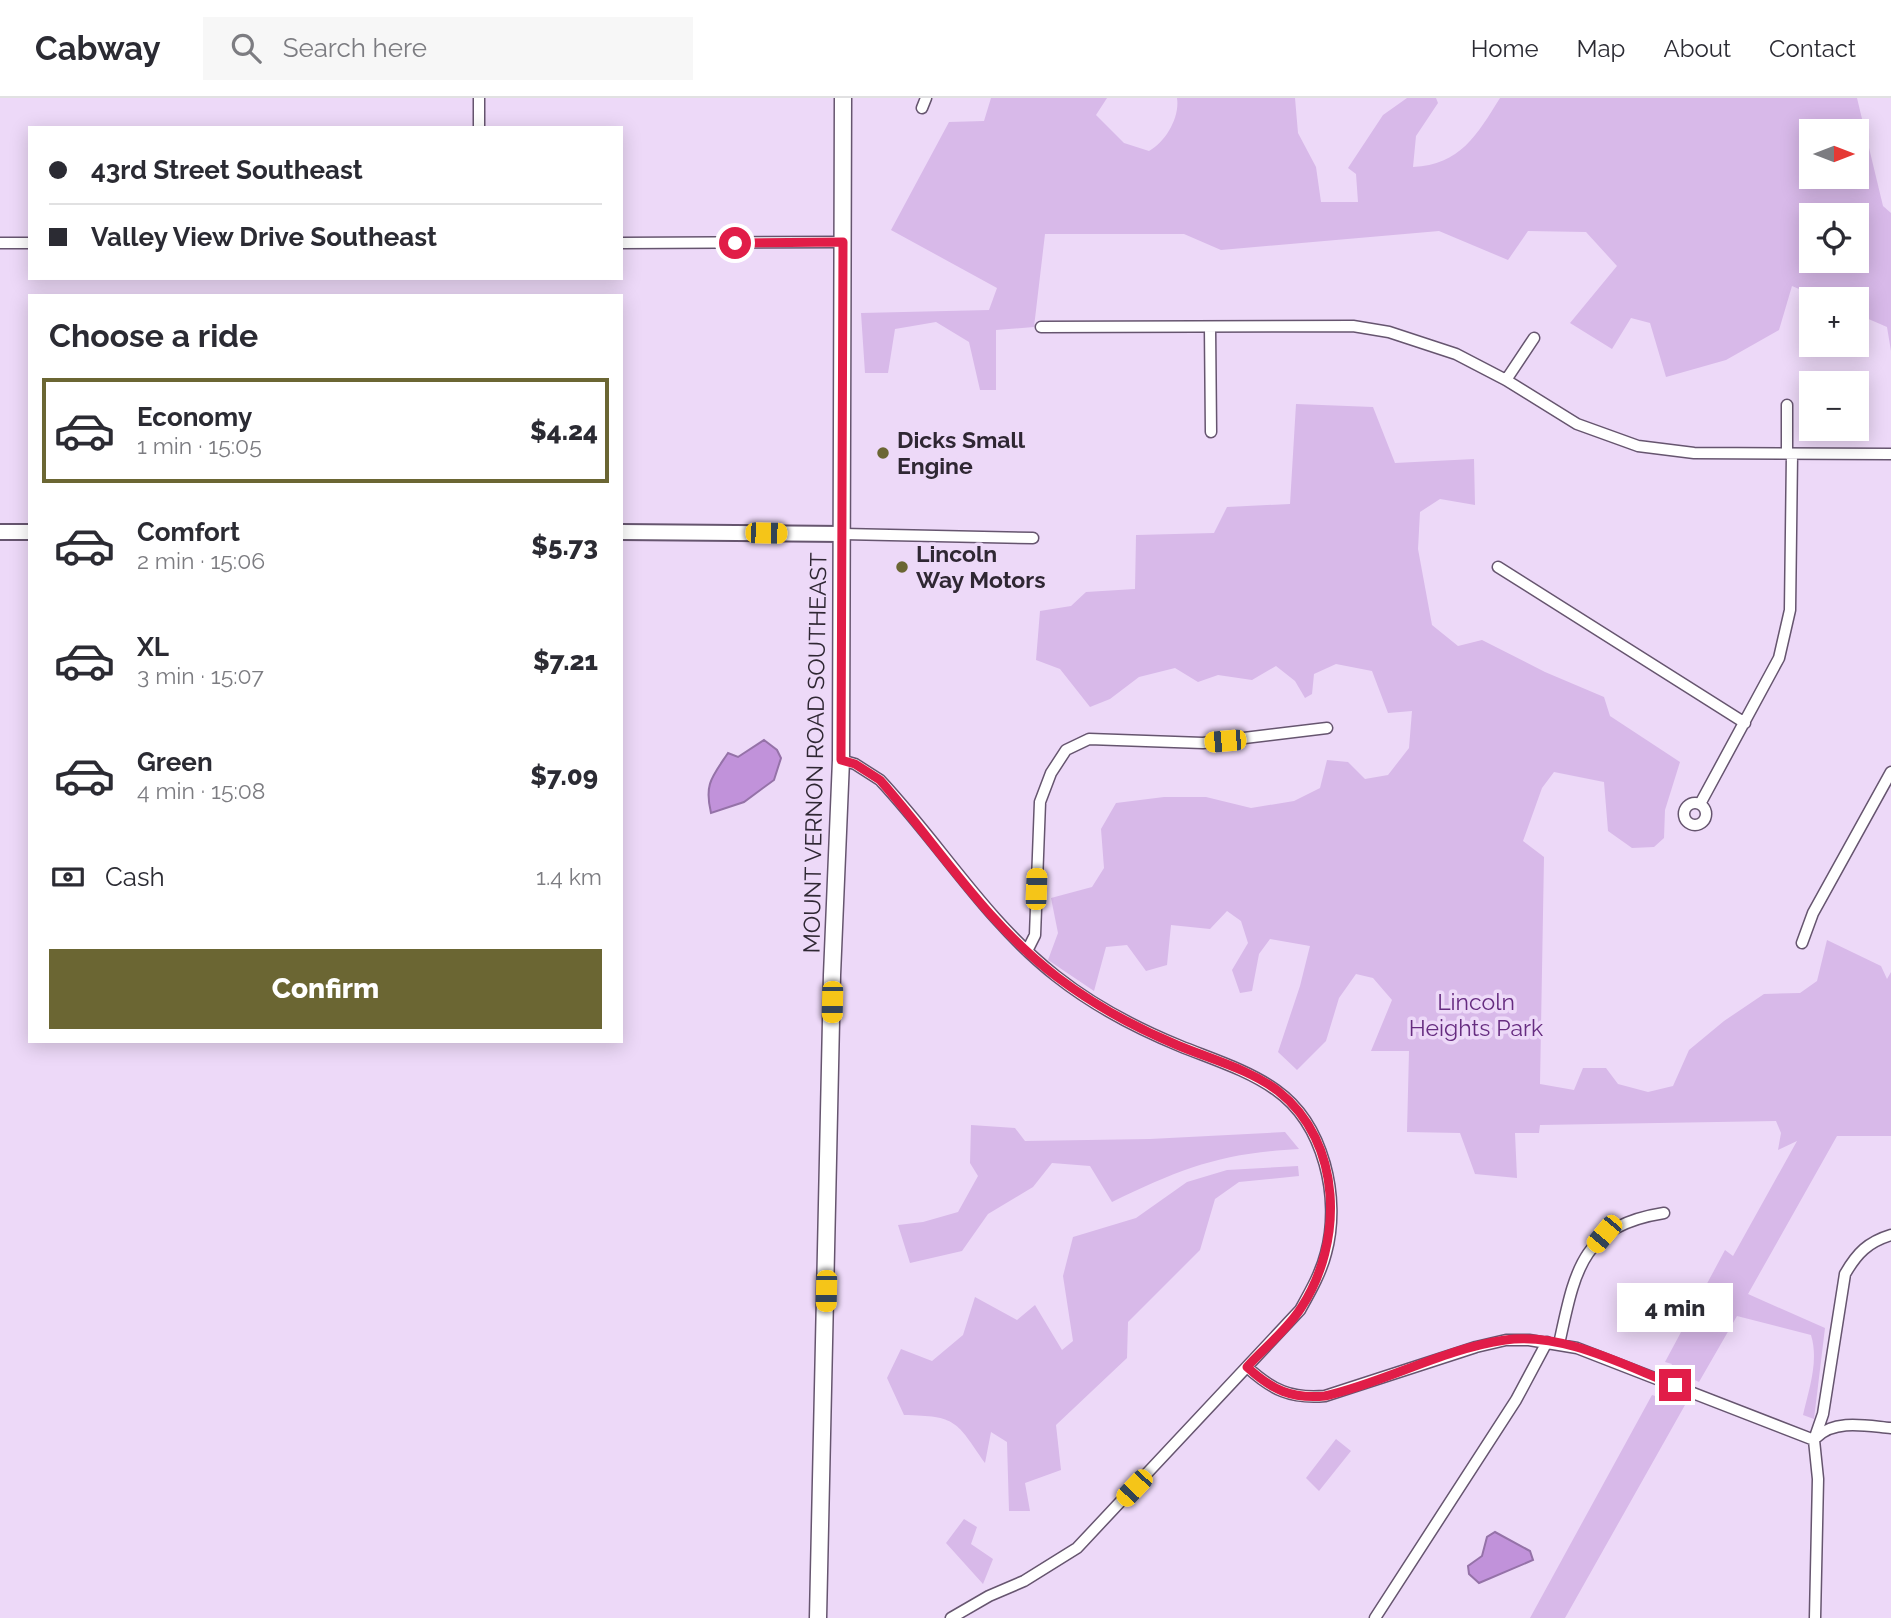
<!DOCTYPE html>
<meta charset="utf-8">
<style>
:root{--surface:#fff;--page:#f7f7f7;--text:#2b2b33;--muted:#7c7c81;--line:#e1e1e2;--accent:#6b6633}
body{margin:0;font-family:Raleway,sans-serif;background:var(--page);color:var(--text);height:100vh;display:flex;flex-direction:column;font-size:26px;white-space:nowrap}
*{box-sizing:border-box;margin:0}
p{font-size:23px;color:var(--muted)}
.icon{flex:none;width:38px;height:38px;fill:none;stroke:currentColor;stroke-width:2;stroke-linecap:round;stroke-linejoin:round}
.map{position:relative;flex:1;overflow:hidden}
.drawer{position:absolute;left:28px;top:196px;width:595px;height:749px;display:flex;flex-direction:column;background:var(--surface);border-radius:0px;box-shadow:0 4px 18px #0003}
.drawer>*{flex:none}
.banner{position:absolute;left:28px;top:28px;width:595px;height:154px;border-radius:0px;box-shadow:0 4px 18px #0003;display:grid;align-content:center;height:154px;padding:0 21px;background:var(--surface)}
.needle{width:46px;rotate:90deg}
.fabs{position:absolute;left:1799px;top:21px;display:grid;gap:14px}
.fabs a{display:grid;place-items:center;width:70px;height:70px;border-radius:0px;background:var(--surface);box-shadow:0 4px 18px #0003;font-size:35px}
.end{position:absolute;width:32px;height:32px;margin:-16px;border:9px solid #e11d48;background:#fff;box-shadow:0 0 0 4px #fff}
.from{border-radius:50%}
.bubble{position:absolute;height:49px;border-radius:0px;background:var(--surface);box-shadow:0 4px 18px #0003;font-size:23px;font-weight:800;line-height:49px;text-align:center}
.car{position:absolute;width:21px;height:42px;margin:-21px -10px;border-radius:9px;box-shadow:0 0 5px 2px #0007;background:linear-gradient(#f5c518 24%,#345 0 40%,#f5c518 0 76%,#345 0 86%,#f5c518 0)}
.banner b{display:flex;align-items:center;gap:24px;height:66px;font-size:26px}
.banner b+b{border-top:2px solid var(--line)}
.banner i{width:18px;height:18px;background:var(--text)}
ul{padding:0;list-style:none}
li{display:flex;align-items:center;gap:21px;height:105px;margin:0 14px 10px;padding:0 7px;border:4px solid transparent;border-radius:0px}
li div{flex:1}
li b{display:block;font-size:26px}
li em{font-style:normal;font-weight:800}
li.selected{border-color:var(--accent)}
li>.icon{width:63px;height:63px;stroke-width:1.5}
h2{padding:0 21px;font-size:32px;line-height:84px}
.pay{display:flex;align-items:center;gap:18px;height:77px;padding:0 21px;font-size:26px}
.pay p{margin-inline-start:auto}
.cta{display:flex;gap:14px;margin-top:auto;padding:14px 21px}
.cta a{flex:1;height:80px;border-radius:0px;background:var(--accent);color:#fff;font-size:28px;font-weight:800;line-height:80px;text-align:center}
header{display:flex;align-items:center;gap:42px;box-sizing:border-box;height:98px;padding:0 35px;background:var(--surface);border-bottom:2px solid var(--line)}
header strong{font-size:33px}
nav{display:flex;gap:38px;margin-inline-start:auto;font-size:24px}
.search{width:490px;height:63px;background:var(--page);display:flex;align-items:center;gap:18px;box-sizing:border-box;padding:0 24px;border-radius:0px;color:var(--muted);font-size:26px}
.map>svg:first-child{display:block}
.green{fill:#d8b9e9;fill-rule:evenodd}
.water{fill:#c192da;stroke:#9572a8;stroke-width:2}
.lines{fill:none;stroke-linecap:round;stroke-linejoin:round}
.street-casing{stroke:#66556f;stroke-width:13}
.secondary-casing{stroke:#66556f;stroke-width:18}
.primary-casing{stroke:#66556f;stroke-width:19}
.street{stroke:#fff;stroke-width:10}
.secondary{stroke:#fff;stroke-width:14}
.primary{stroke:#fff;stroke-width:16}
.route{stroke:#e11d48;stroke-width:9}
.poi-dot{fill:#6b6633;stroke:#edd9f8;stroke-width:2.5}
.labels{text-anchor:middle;stroke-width:7;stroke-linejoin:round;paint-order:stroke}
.poi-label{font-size:23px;font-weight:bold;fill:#2f2733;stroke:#edd9f8;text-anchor:start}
.street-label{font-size:23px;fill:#2f2733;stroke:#edd9f8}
.park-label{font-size:23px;fill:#662c80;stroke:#edd9f8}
</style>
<header>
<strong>Cabway</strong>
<div class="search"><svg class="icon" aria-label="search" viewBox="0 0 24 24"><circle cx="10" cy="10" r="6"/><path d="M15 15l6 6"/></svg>Search here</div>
<nav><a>Home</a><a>Map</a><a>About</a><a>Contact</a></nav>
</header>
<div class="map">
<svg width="1891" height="1520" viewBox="0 0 1891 1520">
<rect width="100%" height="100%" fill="#edd9f8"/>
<path class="green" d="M991 0H1107L1096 17 1124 45 1149 53C1166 44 1180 19 1177 0H1295L1298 35 1316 69 1321 104H1358L1356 76 1348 70 1383 17 1407 0H1436L1438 5 1416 38 1413 69C1460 67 1477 37 1500 0H1857L1883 108 1891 115V253L1887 229 1857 216V201H1823L1792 188 1779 232 1726 262 1666 279 1650 225 1631 220 1612 251 1570 225 1617 168 1586 134 1528 133 1508 162 1439 133 1221 152 1184 136H1045L1034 229 996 232V292H980L969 244 936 224 895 231 888 275H865L861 215 989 212 997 190 891 132 949 24 984 23ZM1811 33H1857V79H1811ZM1811 117H1857V163H1811Z
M1296 306 1373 309 1395 365 1474 361 1475 407 1440 401 1420 414 1418 451 1432 527 1458 548 1482 542 1545 574 1604 599 1610 618 1680 664 1665 712 1664 740 1654 749 1632 750 1608 733 1604 684 1554 674 1542 690 1523 743 1544 759 1540 986 1574 992 1583 970H1606L1618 986 1648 994 1673 988 1689 952 1724 923 1764 896 1800 895 1817 883 1827 842 1881 868 1887 881 1891 874V1038H1837L1748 1196 1825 1230 1814 1321 1803 1317C1809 1291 1819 1263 1811 1237L1737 1218 1699 1284 1670 1270 1672 1266 1665 1264 1725 1152 1733 1158 1797 1043 1778 1052 1781 1035 1776 1023 1540 1027 1539 1035H1515L1517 1080 1475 1076 1460 1035 1407 1034 1409 953H1371L1392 902 1373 880 1356 876 1339 900 1326 943 1297 972 1278 954 1300 888 1310 848 1270 841 1259 856 1252 893 1240 895 1232 872 1248 845 1241 823 1227 813 1210 831 1171 827 1167 867 1146 873 1127 847 1106 849 1094 893 1048 862 1058 835 1051 800 1092 789 1104 770 1101 731 1116 705 1164 699H1206L1251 710 1294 703 1320 690 1327 662 1348 664 1365 681 1388 677 1409 650 1412 613 1388 615 1372 573 1336 566 1314 576 1312 596 1305 600 1295 583 1276 568 1252 582 1218 577 1198 584 1175 570 1139 579 1110 601 1090 609 1060 571 1036 562 1040 513 1071 508 1086 494 1135 491 1136 437 1214 435 1227 409 1290 406Z
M971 1027 1015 1030 1025 1043 1150 1041 1285 1034 1299 1051C1221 1055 1182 1070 1112 1104L1090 1068 1052 1065 1033 1089 988 1116 962 1153 910 1165 898 1127 923 1124 958 1114 978 1078 970 1065Z
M1298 1068 1299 1078 1239 1084 1215 1101 1200 1152 1128 1224 1127 1260 1056 1327 1061 1372 1025 1385 1030 1413H1009L1007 1344 991 1334 985 1365C956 1323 957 1318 904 1317L887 1280 901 1251 932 1263 963 1237 975 1199 1017 1222 1035 1207 1062 1252 1073 1243 1063 1178 1073 1139 1136 1120 1187 1084 1227 1072Z
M1652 1297 1685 1307 1565 1520H1530Z
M1336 1341 1351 1353 1319 1393 1306 1380Z
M964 1421 977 1429 971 1446 993 1461 983 1486 946 1445Z"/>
<path class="water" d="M764 642 777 652 781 660 774 682 763 690 744 704 711 715C704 686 712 679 728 655L738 659Z
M1495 1434 1530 1453 1533 1462 1479 1485 1469 1476 1468 1468 1482 1458 1487 1439Z"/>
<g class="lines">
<defs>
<path id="street" d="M922 10 926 0
M479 30V0
M0 145H30
M621 145 843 144
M1041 229 1353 228 1389 234 1456 256 1506 282 1577 326 1638 348 1694 355 1891 356
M1210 229 1211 334
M1506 282 1534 240
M1787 356V307
M843 436 1033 440
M1498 469 1745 625
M841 662 855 666 880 682C941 747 985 822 1056 878 1094 908 1136 930 1180 948 1212 961 1248 972 1276 992 1324 1026 1341 1100 1326 1155 1321 1175 1310 1194 1300 1212L1077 1450 1024 1483 989 1498 951 1520
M1684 716a11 11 0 1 1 22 0a11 11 0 1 1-22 0Z
M1700 706 1779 560 1790 512 1792 356
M1802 845 1813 815 1891 674
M1027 853 1035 837 1040 704 1051 675 1066 652 1089 641 1203 645 1327 630
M1559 1246C1575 1173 1581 1128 1664 1115
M1247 1269C1272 1292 1291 1301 1325 1298L1476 1249 1506 1242H1529L1577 1250 1814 1342
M1817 1339C1835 1321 1867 1328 1891 1330
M1375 1520 1516 1302 1547 1244
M1815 1520 1818 1381 1814 1342 1823 1316 1845 1176C1857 1155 1868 1144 1891 1137"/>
<path id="secondary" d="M0 434H30
M621 434 843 436"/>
<path id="primary" d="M818 1520 832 877 841 662 843 0"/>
</defs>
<use href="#street" class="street-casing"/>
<use href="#secondary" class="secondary-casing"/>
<use href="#primary" class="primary-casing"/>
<use href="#street" class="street"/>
<use href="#secondary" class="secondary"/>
<use href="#primary" class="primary"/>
</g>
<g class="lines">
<path class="route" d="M735 145 843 144 841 662 855 666 880 682C938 748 986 825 1057 879 1094 907 1134 929 1177 947 1210 961 1249 971 1278 993 1343 1044 1344 1145 1301 1210 1287 1232 1264 1250 1247 1269 1272 1292 1291 1301 1325 1298 1386 1284 1443 1251 1505 1242 1563 1234 1623 1267 1675 1287"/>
</g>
<g class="poi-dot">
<circle cx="883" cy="355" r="7"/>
<circle cx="902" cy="469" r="7"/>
</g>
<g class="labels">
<g class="poi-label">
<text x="897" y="350">Dicks Small<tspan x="897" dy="26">Engine</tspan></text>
<text x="916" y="464">Lincoln<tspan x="916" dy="26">Way Motors</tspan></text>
</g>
<g class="street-label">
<text transform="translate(815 655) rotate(-89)" y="8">MOUNT VERNON ROAD SOUTHEAST</text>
</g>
<g class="park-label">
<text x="1476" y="912">Lincoln<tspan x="1476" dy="26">Heights Park</tspan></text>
</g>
</g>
</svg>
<div class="fabs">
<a><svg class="needle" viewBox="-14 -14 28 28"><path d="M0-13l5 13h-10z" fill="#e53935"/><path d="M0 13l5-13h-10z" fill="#7c7c81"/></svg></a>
<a><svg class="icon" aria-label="locate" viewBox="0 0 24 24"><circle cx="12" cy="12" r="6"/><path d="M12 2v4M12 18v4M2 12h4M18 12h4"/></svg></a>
<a>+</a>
<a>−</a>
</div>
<i class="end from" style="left:735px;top:145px"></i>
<i class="end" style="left:1675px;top:1287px"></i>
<div class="bubble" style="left:1617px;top:1185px;width:116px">4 min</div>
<i class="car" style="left:766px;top:435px;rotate:91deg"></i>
<i class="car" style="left:1225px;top:643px;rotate:265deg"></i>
<i class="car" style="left:1036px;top:791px;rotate:2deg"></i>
<i class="car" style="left:832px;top:904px;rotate:181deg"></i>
<i class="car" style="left:1604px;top:1136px;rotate:220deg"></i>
<i class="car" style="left:826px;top:1193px;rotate:181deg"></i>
<i class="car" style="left:1134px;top:1390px;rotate:223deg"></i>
<div class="banner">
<b><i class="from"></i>43rd Street Southeast</b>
<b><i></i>Valley View Drive Southeast</b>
</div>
<section class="drawer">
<h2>Choose a ride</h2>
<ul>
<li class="selected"><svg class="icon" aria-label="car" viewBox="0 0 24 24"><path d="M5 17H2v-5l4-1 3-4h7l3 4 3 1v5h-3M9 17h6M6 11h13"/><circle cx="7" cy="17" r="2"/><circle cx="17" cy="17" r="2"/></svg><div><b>Economy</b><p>1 min · 15:05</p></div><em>$4.24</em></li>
<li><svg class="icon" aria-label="car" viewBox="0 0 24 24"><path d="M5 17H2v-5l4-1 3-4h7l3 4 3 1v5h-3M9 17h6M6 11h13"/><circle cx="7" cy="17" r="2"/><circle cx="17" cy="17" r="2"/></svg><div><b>Comfort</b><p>2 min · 15:06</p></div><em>$5.73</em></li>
<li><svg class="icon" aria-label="car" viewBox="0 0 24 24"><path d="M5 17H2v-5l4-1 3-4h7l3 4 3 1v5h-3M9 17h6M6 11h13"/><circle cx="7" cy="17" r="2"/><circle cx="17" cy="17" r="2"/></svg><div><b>XL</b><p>3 min · 15:07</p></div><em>$7.21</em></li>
<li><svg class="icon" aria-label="car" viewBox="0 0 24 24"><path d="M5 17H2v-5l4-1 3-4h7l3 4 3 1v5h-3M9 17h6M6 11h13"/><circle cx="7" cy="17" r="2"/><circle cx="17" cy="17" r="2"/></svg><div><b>Green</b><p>4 min · 15:08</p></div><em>$7.09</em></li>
</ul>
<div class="pay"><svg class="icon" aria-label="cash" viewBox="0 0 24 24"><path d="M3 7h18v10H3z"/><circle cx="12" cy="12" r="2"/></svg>Cash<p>1.4 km</p></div>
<div class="cta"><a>Confirm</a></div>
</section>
</div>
